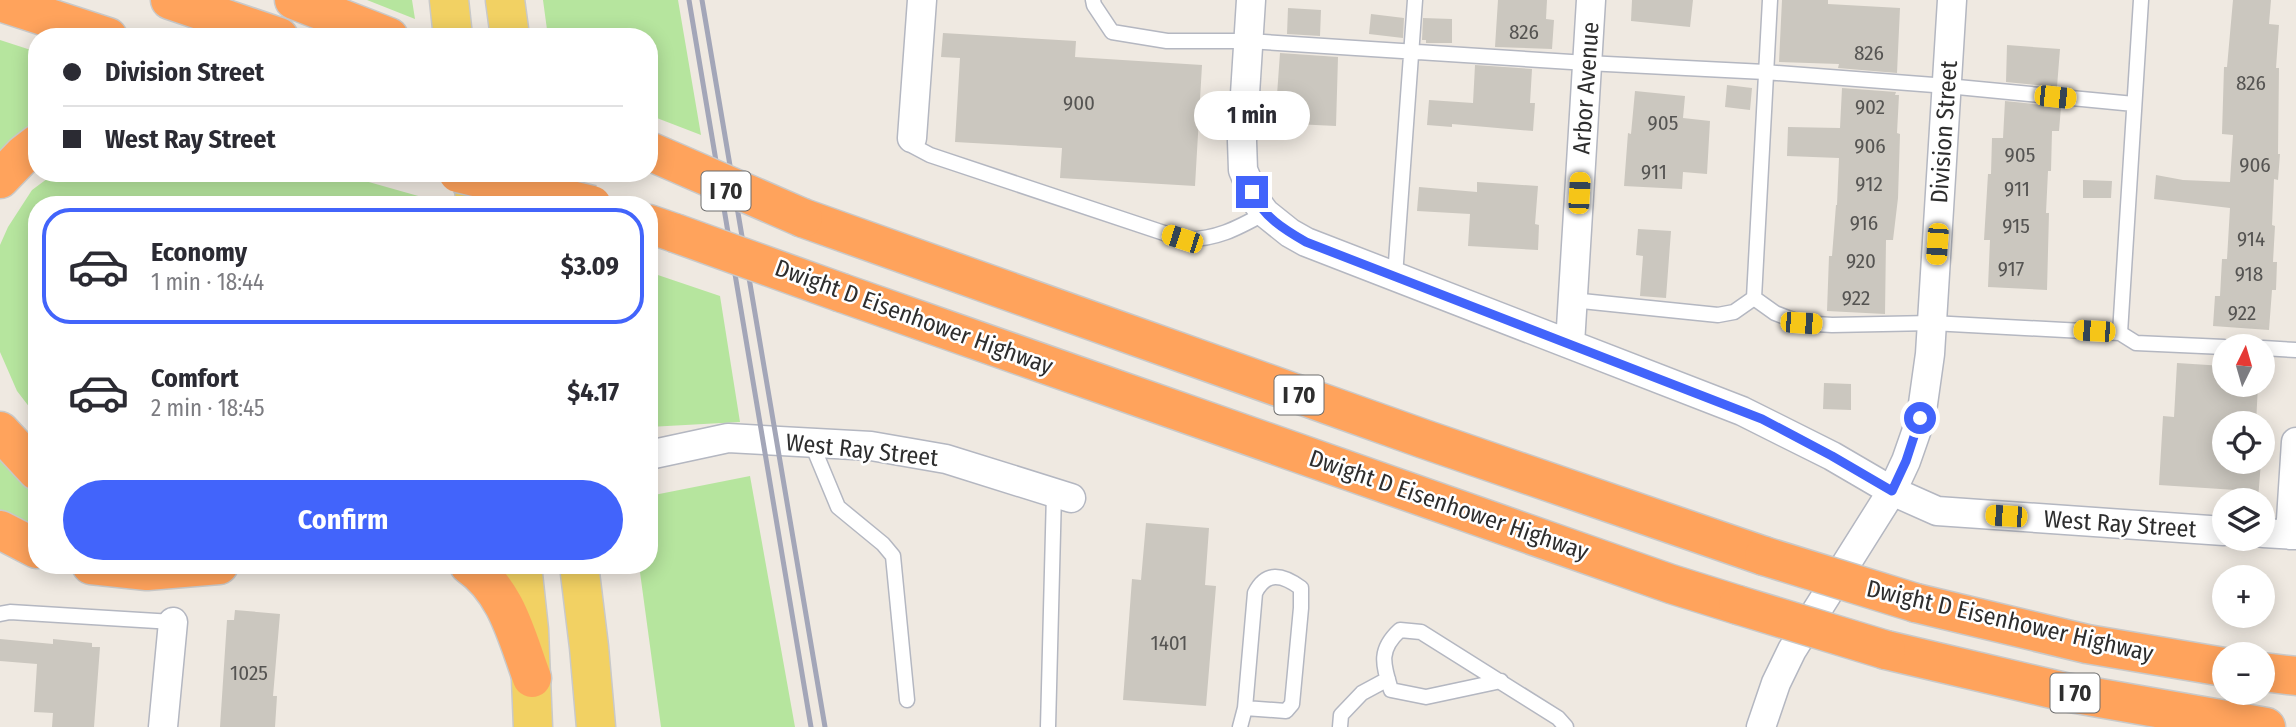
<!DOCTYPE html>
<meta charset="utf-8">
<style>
:root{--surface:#fff;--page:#f2f2f3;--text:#2b2b33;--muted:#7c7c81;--line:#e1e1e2;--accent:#4264fb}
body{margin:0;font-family:"Fira Sans Condensed",sans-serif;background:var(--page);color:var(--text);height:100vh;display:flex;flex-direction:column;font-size:26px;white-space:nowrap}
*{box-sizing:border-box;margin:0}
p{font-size:23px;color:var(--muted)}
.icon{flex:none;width:38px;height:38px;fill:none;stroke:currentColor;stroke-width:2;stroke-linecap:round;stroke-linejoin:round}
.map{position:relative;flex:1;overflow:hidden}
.drawer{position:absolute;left:28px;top:196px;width:630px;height:378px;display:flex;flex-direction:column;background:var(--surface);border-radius:28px;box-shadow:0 4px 18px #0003}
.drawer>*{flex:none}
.banner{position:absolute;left:28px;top:28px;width:630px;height:154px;border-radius:28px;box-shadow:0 4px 18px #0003;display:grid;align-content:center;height:154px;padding:0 35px;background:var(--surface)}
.needle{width:46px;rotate:5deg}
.buttons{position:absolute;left:2212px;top:334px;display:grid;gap:14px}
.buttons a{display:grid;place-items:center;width:63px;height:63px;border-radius:50%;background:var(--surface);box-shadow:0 4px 18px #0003;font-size:35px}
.end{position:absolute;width:32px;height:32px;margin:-16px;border:9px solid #4264fb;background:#fff;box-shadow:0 0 0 4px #fff}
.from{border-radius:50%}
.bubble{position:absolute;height:49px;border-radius:24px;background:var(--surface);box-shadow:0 4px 18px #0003;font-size:23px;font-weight:700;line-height:49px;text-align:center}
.car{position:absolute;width:21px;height:42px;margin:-21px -10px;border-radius:9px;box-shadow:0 0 5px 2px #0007;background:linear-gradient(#f5c518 24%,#345 0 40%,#f5c518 0 76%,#345 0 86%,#f5c518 0)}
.banner b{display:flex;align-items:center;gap:24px;height:66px;font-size:26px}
.banner b+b{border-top:2px solid var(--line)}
.banner i{width:18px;height:18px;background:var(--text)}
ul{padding:12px 0 0;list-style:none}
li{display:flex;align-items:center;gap:21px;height:116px;margin:0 14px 10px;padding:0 21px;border:4px solid transparent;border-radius:28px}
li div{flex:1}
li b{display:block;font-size:26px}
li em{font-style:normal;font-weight:700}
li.on{border-color:var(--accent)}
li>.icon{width:63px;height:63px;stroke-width:1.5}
.primary-button{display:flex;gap:14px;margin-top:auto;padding:14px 35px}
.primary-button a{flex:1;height:80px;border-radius:42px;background:var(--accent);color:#fff;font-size:28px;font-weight:700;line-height:80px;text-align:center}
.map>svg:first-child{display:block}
.green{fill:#b6e59e}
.building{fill:#cbc7bf}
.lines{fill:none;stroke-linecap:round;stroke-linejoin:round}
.service-casing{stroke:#b4b7c1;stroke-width:17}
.minor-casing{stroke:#b4b7c1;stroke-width:31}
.primary-casing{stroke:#c9c9c9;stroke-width:41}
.motorway-casing{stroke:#c9c9c9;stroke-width:41}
.service{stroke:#fff;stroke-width:14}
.minor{stroke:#fff;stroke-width:28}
.primary{stroke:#f2d163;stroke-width:38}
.motorway{stroke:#ffa35c;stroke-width:38}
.rail{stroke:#a3a6b8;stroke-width:5}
.motorway-bridge-casing{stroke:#c9c9c9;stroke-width:41;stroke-linecap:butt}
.motorway-bridge{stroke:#ffa35c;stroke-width:38}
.route{stroke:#4264fb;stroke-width:9}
.labels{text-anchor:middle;stroke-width:5;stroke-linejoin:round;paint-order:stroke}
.number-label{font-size:21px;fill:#555452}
.shield{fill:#fff;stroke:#6d6d6d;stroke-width:2}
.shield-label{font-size:23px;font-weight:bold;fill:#2e2e2e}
.street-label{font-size:24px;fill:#2e2e2e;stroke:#fff}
</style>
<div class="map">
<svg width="2296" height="727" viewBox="0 0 2296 727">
<rect width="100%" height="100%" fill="#efe9e1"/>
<path class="green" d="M367 0H412L415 19Z
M543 0H678L701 135 649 115V37H548Z
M0 40 37 52V122L0 152Z
M55 173H337L443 203V205H37V417L17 391 0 352V245L8 227 32 190Z
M649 272 720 296 740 422 649 427Z
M0 457 21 481 37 492V530L0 512Z
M750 476 795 727H661L639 565H649V496Z"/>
<path class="building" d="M1498 0H1547L1546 19 1554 20 1552 49 1495 47Z
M1632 0H1693L1690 27 1631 21Z
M1782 0H1828V4L1900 8 1897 73 1838 68 1839 64 1779 62Z
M2233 0H2271L2269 24 2279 25 2276 68H2279L2278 154H2280L2278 180 2274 179 2272 225 2275 226 2273 262H2277L2276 290H2272L2269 330 2213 326 2215 296H2220L2222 259H2227L2230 208 2154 199 2156 175 2183 180 2230 182 2233 135 2222 134 2224 67H2227Z
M1288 8 1321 10 1320 36 1287 34Z
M1371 14 1404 18 1403 38 1369 34Z
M1423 18 1452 19V43H1426V40H1422Z
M943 33 1076 41 1075 57 1202 65 1195 186 1060 178 1062 148 955 142 960 58 941 57Z
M2007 45 2060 49 2057 87 2006 82Z
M1280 53 1338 57 1336 126 1275 123Z
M1475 65 1532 69 1530 103H1535L1533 131 1452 124V127L1427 125 1429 100 1473 103Z
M1727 85 1752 88 1750 110 1725 107Z
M1842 88 1896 92 1895 95H1899L1897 133 1900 134 1898 198 1893 240H1886L1885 314 1827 311 1829 256H1832L1836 205H1837L1839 158 1787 156 1788 127 1840 128Z
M1635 91 1685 96 1683 118 1710 121 1707 174 1683 172 1682 189 1624 186 1628 133 1631 134Z
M2005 101 2061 107 2059 131H2052L2051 171H2048L2046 213H2049L2047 290 1988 287 1990 240H1984L1988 174H1991L1992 138H2003Z
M2083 180 2112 181 2111 198H2083Z
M1477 182 1538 186 1535 224 1539 225 1538 250 1468 246 1470 214 1417 211 1419 187 1477 192Z
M1638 229 1671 231 1666 298 1640 296 1643 256 1636 255Z
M2177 363 2224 366V385H2258L2256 424H2224V462H2261L2258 499 2235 498 2236 490 2159 485 2163 416 2174 417Z
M1824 383 1851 384V410L1823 409Z
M1146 523 1209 528 1205 585 1216 586 1206 706 1123 700 1132 579 1141 580Z
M235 610 280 614 273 696H277L275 727H220L227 620H234Z
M0 639 53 644V639L92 643V647H100L94 727H52L53 713 34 712 37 664 0 661Z"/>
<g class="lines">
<defs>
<path id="service" d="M1093 0 1094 5 1112 32 1167 41H1248L1587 63 1765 72 1947 86 2134 104
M912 138 913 146 930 155 1182 239C1214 241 1238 228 1265 213
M1395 276 1415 0
M1754 298 1770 0
M1572 300 1718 315 1734 312 1754 298 1775 313 1801 323 1832 325 1932 323 2120 333 2136 343 2224 347
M2120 333 2141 0
M2263 348 2296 350
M811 442 838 507 883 544 893 556 907 700
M0 614 10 612 173 622
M1501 681 1426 697 1391 690C1383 664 1378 650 1400 630L1421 632 1558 718 1566 727
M1048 727 1054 493
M1240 727 1245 708 1255 593C1266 571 1282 574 1301 588V608L1292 704 1286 711 1245 708
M1340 727 1341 715 1362 693 1388 679"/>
<path id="minor" d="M1251 0 1242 141 1243 170 1256 201 1265 213 1290 233 1306 242 1742 411 1832 456 1892 491 1937 511 2224 531
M912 138 922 0
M1570 344 1591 0
M649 455 728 438 871 446 946 459 1071 498
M2263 533 2296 535
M2290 535 2296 442
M163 727 173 622
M1761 727 1776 683 1792 650 1892 491 1906 461 1921 418 1930 354 1952 0"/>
<path id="primary" d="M449 0 453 37
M505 0 510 37
M472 173 476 205
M522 565 529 630 533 727
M579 565 589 647 596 727"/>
<path id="motorway" d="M170 0 279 37
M294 0 389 37
M0 2 108 37
M0 179 24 154 37 144
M803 218 1424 439 1764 556
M649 224 675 233
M842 293 1671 584 1738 605
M0 431 37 471
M0 530 37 549
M91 565 147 571 219 565
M469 565C507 591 517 638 532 678
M1916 603 2087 644 2224 667
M1886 650 2065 692 2266 727
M2263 672 2296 676"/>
</defs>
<use href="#service" class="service-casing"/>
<use href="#minor" class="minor-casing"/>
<use href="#primary" class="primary-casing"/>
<use href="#motorway" class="motorway-casing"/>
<use href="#service" class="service"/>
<use href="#minor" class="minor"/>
<use href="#primary" class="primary"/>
<use href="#motorway" class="motorway"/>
<path class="rail" d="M689 0 811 727
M702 0 825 727"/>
<defs>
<path id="motorway-bridge" d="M649 151 803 218
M458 173 592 205
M675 233 842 293
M1764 556 1916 603
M1738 605 1886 650"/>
</defs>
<use href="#motorway-bridge" class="motorway-bridge-casing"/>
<use href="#motorway-bridge" class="motorway-bridge"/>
</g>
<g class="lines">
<path class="route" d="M1252 192C1262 216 1285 230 1306 242L1762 419 1832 456 1892 491 1906 461 1920 418"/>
</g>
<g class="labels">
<g class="number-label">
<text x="1524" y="39">826</text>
<text x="1869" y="60">826</text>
<text x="2251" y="90">826</text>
<text x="1079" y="110">900</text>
<text x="1870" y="114">902</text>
<text x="1663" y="130">905</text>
<text x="1870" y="153">906</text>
<text x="2020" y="162">905</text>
<text x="2255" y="172">906</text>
<text x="1654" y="179">911</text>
<text x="1869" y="191">912</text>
<text x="2017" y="196">911</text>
<text x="1864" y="230">916</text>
<text x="2016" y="233">915</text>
<text x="2251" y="246">914</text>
<text x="1861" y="268">920</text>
<text x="2011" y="276">917</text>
<text x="2249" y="281">918</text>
<text x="1856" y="305">922</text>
<text x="2242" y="320">922</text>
<text x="1169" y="650">1401</text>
<text x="249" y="680">1025</text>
</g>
<g class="shield">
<rect x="701.5" y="171.5" width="49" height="39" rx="5"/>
<rect x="1274.5" y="375.5" width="49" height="39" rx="5"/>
<rect x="2050.5" y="673.5" width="49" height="39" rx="5"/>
</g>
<g class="shield-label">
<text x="726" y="199">I 70</text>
<text x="1299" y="403">I 70</text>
<text x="2075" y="701">I 70</text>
</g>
<g class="street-label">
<text transform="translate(1586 88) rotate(-86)" y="8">Arbor Avenue</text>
<text transform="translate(1944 132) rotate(-86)" y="8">Division Street</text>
<text transform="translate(914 317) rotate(20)" y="8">Dwight D Eisenhower Highway</text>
<text transform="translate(862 450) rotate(6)" y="8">West Ray Street</text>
<text transform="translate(1449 505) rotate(19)" y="8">Dwight D Eisenhower Highway</text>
<text transform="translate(2120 524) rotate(4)" y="8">West Ray Street</text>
<text transform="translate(2010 621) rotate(13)" y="8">Dwight D Eisenhower Highway</text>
</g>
</g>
</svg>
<div class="buttons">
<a><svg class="needle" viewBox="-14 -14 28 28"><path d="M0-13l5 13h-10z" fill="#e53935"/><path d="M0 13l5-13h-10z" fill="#7c7c81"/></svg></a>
<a><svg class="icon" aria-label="locate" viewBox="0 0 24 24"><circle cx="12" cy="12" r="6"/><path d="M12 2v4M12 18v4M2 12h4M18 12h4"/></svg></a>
<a><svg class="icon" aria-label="layers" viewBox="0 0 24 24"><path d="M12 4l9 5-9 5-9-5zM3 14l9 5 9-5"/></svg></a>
<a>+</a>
<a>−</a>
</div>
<i class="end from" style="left:1920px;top:418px"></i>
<i class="end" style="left:1252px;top:192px"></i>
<div class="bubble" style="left:1194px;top:91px;width:116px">1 min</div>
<i class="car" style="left:2055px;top:97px;rotate:96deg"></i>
<i class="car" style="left:1579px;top:193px;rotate:3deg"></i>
<i class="car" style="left:1182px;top:239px;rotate:288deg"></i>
<i class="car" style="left:1937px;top:244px;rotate:184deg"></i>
<i class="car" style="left:1801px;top:323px;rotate:94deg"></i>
<i class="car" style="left:2094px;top:331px;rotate:273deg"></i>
<i class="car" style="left:2006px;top:516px;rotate:274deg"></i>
<div class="banner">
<b><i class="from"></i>Division Street</b>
<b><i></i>West Ray Street</b>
</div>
<section class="drawer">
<ul>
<li class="on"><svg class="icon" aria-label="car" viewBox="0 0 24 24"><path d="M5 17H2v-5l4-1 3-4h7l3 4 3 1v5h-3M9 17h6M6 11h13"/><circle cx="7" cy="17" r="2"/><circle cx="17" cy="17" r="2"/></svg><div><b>Economy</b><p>1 min · 18:44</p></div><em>$3.09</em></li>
<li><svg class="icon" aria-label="car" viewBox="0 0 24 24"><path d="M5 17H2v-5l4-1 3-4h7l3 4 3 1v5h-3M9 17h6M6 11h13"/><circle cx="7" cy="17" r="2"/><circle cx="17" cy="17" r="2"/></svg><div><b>Comfort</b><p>2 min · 18:45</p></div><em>$4.17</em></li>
</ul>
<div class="primary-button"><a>Confirm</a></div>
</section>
</div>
